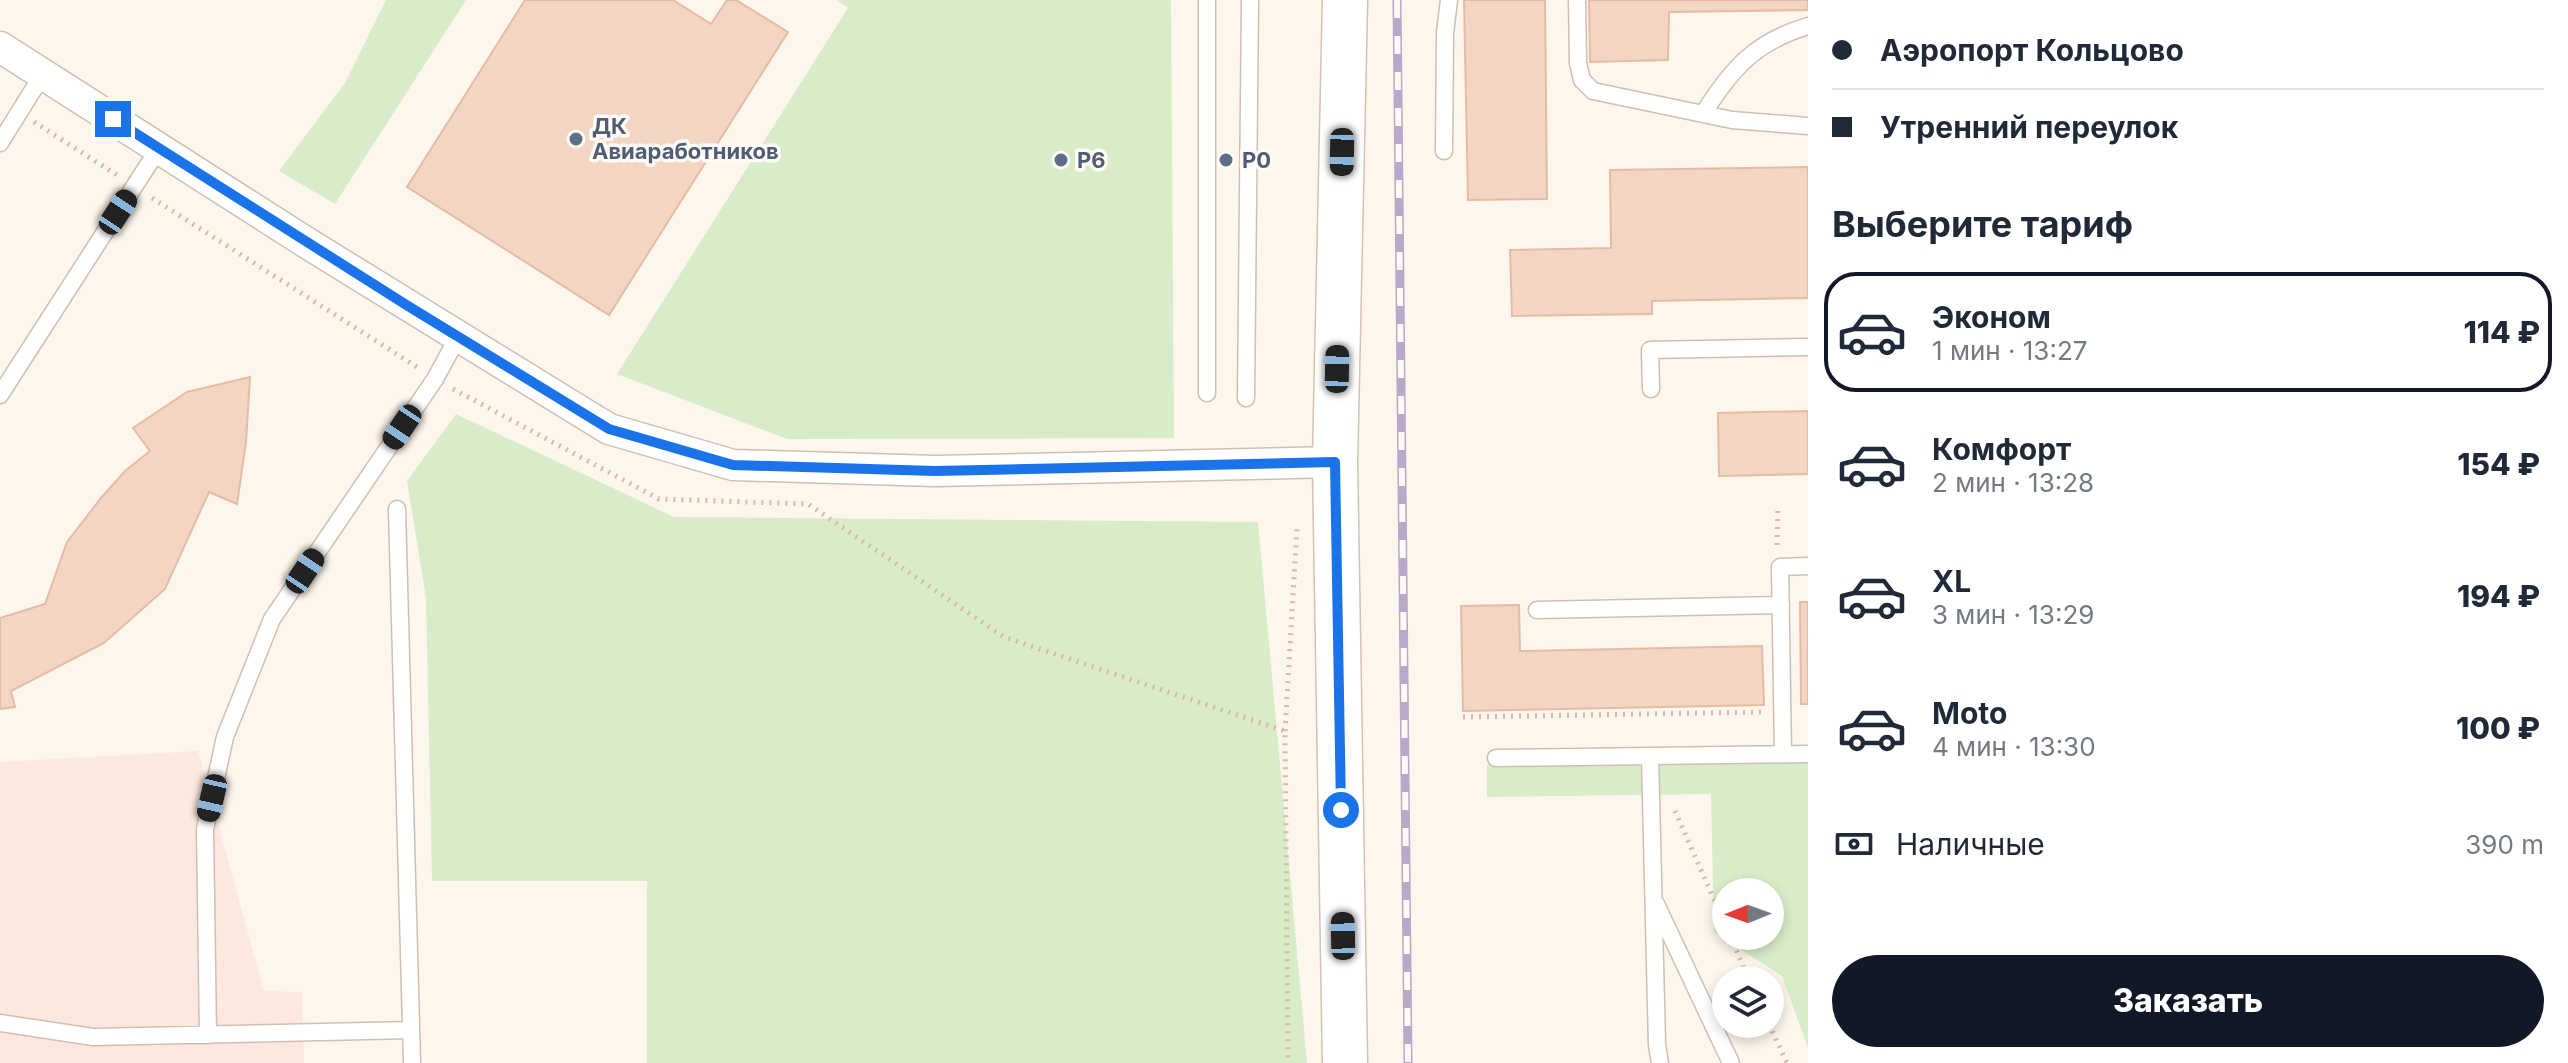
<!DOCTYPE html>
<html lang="ru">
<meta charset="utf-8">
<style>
:root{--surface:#fff;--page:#f6f6f7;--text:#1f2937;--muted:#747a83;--line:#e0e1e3;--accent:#111827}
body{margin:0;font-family:Inter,sans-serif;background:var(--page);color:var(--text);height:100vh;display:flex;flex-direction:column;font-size:30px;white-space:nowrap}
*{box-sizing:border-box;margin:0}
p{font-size:26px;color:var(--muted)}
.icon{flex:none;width:44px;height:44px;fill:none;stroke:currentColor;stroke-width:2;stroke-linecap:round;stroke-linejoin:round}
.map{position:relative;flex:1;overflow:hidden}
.drawer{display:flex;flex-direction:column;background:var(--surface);width:760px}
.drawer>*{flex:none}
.guide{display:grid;align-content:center;height:176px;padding:0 24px;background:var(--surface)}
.needle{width:52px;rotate:269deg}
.buttons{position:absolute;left:1712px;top:878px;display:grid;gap:16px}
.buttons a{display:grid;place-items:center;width:72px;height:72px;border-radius:50%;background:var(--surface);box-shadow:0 4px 12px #0003;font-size:40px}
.end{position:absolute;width:36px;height:36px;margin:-18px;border:10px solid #1a73e8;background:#fff;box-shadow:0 0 0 4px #fff}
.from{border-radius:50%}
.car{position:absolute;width:24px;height:48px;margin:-24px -12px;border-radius:10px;box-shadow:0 0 6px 2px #0007;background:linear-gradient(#222 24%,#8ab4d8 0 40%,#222 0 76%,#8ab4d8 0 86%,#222 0)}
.guide b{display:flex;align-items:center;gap:28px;height:76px;font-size:30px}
.guide b+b{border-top:2px solid var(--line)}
.guide i{width:20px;height:20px;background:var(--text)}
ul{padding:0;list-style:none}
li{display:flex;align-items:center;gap:24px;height:120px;margin:0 16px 12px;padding:0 8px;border:4px solid transparent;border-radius:32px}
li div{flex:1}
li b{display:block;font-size:30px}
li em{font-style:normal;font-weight:800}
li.current{border-color:var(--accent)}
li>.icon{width:72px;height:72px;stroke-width:1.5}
h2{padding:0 24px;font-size:36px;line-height:96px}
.pay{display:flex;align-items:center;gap:20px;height:88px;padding:0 24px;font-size:30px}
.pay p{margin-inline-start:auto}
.primary-button{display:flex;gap:16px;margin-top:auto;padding:16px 24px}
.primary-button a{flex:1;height:92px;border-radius:48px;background:var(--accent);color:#fff;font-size:32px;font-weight:800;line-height:92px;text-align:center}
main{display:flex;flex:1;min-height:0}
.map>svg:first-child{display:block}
.commercial{fill:#fde8e0}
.green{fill:#d8ecc9;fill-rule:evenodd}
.building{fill:#f3d5c3;stroke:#e6bba3;stroke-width:2}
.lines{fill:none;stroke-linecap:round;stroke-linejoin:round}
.service-casing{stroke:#d1beb0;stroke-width:19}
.minor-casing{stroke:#d1beb0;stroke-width:33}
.secondary-casing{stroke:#d6c0b0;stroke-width:47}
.path{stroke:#d9b8a5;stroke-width:5;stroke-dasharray:2 6;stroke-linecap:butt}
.service{stroke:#fff;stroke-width:16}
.minor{stroke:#fff;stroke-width:30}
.secondary{stroke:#fff;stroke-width:44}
.rail-casing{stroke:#b9a8c9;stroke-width:9}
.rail{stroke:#fffaf3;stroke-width:6;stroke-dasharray:18;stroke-linecap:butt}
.route{stroke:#1a73e8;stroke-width:10}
.service-dot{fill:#5c6f8a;stroke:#fffaf3;stroke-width:3}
.labels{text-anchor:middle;stroke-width:7;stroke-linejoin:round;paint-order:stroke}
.service-label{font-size:22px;font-weight:bold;fill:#4e5e75;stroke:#fffaf3;text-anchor:start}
</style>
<main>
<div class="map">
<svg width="1808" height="1063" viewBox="0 0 1808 1063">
<rect width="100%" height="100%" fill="#fdf6ec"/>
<path class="commercial" d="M198 751 264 991 302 992 304 1063H0V762Z"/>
<path class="green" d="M386 0H466L335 204 279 171 345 83Z
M837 0H1171L1174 438 787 439 617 374 848 8Z
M456 414 674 517 1258 522 1307 1063H647V881H432L426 598 407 481Z
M1808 758V1048L1782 976 1714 932 1711 794 1487 797V765ZM1726 892H1770V936H1726Z"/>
<path class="building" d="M525 0H673L711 24 727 0H736L788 32 609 315 407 187Z
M1464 0H1545L1547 199 1468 200Z
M1589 0H1808V10L1669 12 1668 60 1590 62Z
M1808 167V298L1652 301V314L1512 316 1510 250 1611 248 1610 170Z
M250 377 246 442 237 504 209 492 165 589 104 643 11 691 15 707 0 709V618L45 604 67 542 101 498 125 471 150 451 133 428 187 392Z
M1808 411V474L1719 476 1718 413Z
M1800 602H1808V704H1801Z
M1519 605 1520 651 1762 646 1764 705 1463 711 1461 606Z"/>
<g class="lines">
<defs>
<path id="service" d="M1577 0 1578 63 1582 80 1593 91 1732 120 1808 126
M1703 114C1732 68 1755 42 1808 26
M0 143 43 74
M1444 151 1445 33 1449 0
M1651 389 1650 350 1808 347
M1207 393V0
M0 395 159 148
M1246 398 1250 0
M397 509 412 1063
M1537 610 1781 605
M1783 754 1780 567 1808 566
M1650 756 1808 754
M1496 758 1650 756 1657 1045 1660 1063
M1656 904 1731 1063
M0 1023 93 1037 411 1030
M208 1035 205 829 225 737 272 619 435 379 458 337"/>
<path id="minor" d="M0 47 307 243 609 429 733 465 935 471 1335 462"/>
<path id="secondary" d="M1345 1063 1335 462 1345 0"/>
</defs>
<use href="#service" class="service-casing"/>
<use href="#minor" class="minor-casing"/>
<use href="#secondary" class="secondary-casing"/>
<path class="path" d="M34 122 117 175
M152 198 417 367
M453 389 659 499 808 504 1004 637 1285 731 1288 1063
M1777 545 1778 506
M1463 717 1762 712
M1285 731 1297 528
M1675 811 1726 927
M1730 936 1749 980
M1769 1024 1787 1063"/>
<use href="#service" class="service"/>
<use href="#minor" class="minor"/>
<use href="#secondary" class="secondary"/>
<defs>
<path id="rail" d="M1397 0 1408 1063"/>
</defs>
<use href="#rail" class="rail-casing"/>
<use href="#rail" class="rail"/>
</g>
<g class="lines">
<path class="route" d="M113 119 408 306 609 429 733 465 935 471 1335 462 1341 810"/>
</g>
<g class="service-dot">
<circle cx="576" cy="139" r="8"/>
<circle cx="1061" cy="160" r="8"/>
<circle cx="1226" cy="160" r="8"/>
</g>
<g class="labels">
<g class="service-label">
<text x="592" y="134">ДК<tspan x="592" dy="25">Авиаработников</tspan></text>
<text x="1077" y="168">P6</text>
<text x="1242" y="168">P0</text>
</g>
</g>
</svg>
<div class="buttons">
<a><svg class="needle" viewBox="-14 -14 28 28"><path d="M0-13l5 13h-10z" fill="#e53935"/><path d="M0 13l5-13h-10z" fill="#747a83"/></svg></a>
<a><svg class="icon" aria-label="layers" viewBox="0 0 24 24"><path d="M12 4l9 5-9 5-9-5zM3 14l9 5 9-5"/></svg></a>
</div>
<i class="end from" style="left:1341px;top:810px"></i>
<i class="end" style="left:113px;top:119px"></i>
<i class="car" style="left:1342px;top:152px;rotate:181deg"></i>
<i class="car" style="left:118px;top:212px;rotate:33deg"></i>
<i class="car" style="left:1337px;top:369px;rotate:1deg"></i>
<i class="car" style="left:402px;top:427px;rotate:214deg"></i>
<i class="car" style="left:305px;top:571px;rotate:34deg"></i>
<i class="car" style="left:212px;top:798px;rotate:193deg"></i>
<i class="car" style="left:1343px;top:936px;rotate:359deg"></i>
</div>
<section class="drawer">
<div class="guide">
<b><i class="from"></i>Аэропорт Кольцово</b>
<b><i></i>Утренний переулок</b>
</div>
<h2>Выберите тариф</h2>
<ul>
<li class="current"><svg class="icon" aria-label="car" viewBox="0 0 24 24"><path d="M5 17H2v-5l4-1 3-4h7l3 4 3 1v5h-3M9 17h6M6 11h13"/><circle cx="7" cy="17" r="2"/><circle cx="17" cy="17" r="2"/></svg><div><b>Эконом</b><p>1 мин · 13:27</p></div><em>114 ₽</em></li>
<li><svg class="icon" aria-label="car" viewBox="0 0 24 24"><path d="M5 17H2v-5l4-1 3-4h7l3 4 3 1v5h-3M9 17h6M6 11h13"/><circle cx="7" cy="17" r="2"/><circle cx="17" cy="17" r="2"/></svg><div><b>Комфорт</b><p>2 мин · 13:28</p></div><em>154 ₽</em></li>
<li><svg class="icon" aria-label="car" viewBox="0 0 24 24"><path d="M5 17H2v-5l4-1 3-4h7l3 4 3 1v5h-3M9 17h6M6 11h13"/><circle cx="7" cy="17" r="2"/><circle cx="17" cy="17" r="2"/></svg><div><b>XL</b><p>3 мин · 13:29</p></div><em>194 ₽</em></li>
<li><svg class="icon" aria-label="car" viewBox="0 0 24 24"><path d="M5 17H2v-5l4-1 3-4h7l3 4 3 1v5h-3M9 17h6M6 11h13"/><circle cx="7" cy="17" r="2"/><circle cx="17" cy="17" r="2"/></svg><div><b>Moto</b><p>4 мин · 13:30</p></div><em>100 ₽</em></li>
</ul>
<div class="pay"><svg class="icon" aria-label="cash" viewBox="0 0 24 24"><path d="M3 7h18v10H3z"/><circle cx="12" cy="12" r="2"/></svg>Наличные<p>390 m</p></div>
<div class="primary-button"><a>Заказать</a></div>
</section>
</main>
